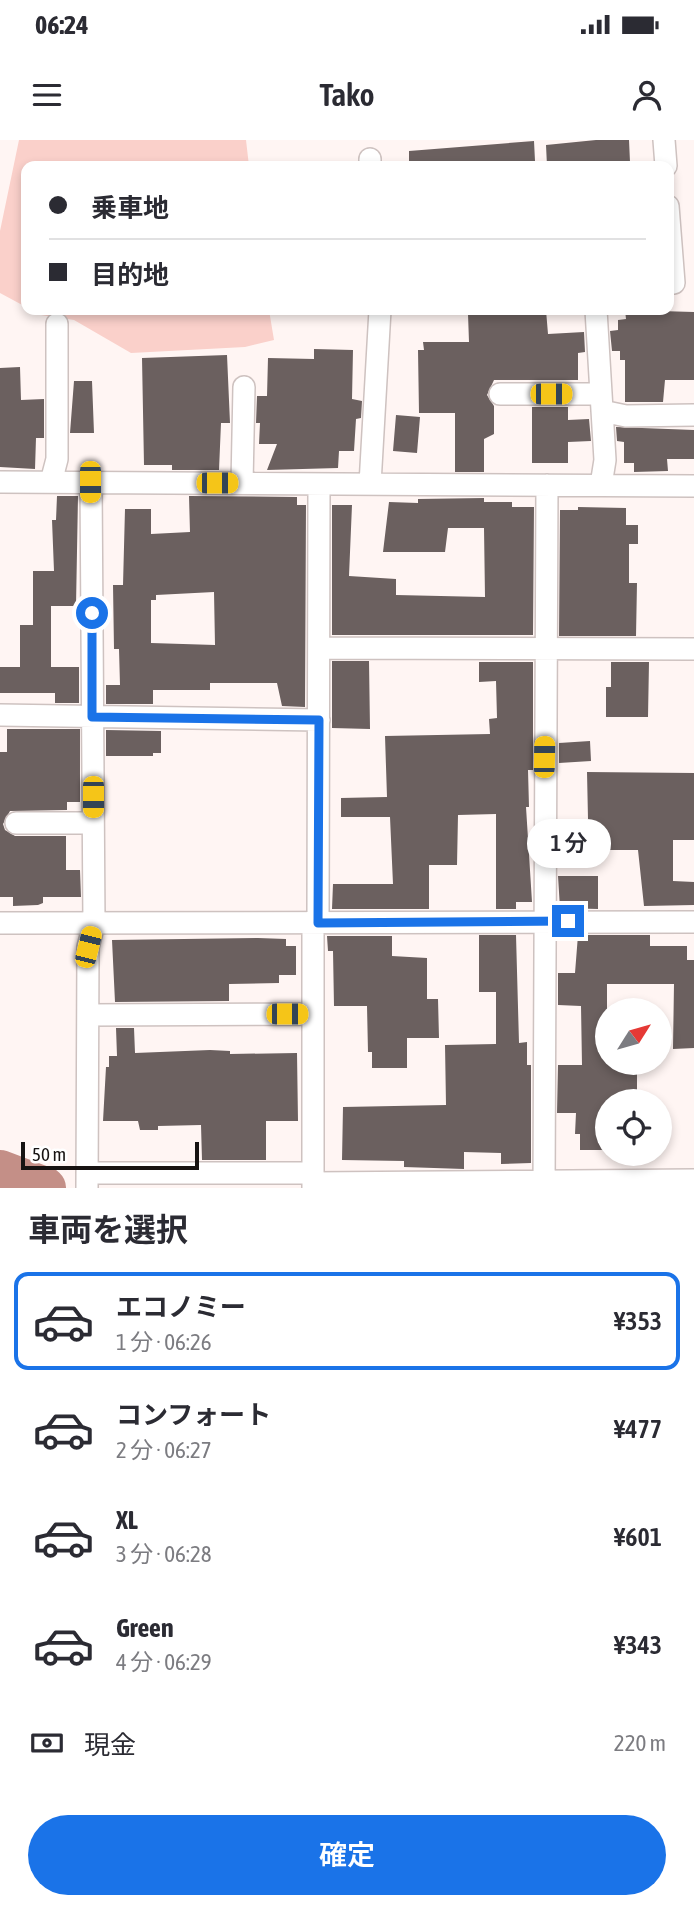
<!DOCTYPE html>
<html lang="ja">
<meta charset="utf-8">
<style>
:root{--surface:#fff;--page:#f2f2f3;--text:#2b2b33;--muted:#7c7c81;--line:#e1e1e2;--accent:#1a73e8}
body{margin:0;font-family:"Asap Condensed","Noto Sans JP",sans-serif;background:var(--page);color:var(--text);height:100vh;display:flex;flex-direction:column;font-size:26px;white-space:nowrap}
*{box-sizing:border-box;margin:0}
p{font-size:23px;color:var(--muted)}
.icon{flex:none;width:38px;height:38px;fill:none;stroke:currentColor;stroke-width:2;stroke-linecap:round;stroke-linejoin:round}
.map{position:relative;height:1048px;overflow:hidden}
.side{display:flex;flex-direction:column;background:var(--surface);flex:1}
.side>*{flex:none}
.banner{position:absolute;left:21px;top:21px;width:653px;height:154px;border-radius:14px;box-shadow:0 4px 10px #0003;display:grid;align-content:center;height:154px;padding:0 28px;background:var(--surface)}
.needle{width:46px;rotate:53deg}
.controls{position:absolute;left:595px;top:858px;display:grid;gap:14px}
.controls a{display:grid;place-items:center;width:77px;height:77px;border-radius:50%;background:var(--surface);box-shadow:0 4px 10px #0003;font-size:35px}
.scale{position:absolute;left:21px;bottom:18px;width:178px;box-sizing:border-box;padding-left:7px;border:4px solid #171312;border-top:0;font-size:19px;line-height:24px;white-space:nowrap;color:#171312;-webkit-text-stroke:5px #fff;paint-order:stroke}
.end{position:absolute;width:32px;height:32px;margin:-16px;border:9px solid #1a73e8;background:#fff;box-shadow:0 0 0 4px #fff}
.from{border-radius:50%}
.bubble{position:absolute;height:49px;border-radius:24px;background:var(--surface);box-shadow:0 4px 10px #0003;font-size:23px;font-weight:600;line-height:49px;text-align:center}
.car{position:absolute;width:21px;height:42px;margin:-21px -10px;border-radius:9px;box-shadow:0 0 5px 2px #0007;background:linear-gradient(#f5c518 24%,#345 0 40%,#f5c518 0 76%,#345 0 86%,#f5c518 0)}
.banner b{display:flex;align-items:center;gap:24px;height:66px;font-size:26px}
.banner b+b{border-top:2px solid var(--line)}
.banner i{width:18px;height:18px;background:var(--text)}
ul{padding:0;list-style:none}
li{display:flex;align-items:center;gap:21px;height:98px;margin:0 14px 10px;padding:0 14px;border:4px solid transparent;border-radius:14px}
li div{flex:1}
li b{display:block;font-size:26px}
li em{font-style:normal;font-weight:600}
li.on{border-color:var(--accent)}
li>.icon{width:63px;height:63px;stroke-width:1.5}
h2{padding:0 28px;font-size:32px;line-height:84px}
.pay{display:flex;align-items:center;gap:18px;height:77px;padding:0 28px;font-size:26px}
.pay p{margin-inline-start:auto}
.action{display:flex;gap:14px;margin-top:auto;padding:14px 28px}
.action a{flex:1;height:80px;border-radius:42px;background:var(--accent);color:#fff;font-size:28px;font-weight:600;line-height:80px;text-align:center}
.status{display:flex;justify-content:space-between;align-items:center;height:49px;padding:0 35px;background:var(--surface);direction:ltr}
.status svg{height:19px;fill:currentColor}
header{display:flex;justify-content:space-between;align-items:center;height:91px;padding:0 28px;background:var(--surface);font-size:32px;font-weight:600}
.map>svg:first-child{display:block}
.green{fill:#fad0ca}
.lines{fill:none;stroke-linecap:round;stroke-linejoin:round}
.river{stroke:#c48f87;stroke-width:42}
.building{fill:#6b605f;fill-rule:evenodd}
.minor-casing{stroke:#cec2c0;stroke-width:24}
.minor{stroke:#fff;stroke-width:21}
.route{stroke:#1a73e8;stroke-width:9}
</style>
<div class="status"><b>06:24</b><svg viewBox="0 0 49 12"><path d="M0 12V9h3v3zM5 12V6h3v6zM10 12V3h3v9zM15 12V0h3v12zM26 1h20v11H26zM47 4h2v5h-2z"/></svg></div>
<header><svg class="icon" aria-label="menu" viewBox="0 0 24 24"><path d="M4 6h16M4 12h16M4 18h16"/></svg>Tako<svg class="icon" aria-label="person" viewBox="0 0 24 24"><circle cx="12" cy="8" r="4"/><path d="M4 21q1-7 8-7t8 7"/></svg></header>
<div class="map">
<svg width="694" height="1048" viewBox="0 0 694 1048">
<rect width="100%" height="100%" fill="#fff5f3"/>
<path class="green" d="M19 0H246L249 26H26V167L0 153V91Z
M31 170H269L274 200 245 207 131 213 74 180 41 175Z"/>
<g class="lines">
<path class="river" d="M0 1031 45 1048"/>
</g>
<path class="building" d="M596 0H629L630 22 547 26 546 5Z
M534 1 535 21 488 26H409V11Z
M519 170H546L548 194 584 192 585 212 578 213V240H494L487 255 494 266V294L484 299V332H455V273H419L418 210H424L423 202H469L468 174Z
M625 170 694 172V240H665L663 262H625V220H620V211H612L610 191 618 190V180L626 179Z
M314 209 353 210 352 259 362 261 361 278 356 279 354 311H339L338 328 267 330 277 304H259L260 283H256L257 256H267L268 218 314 219Z
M227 215 230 283H221L219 330H172V325H144L142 218Z
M20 227 21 260 44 259V298H36L35 329 0 327V228Z
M74 241H92L94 293H70Z
M532 267H568V280L589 279 591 301 568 302V323H532Z
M396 275 420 277 417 313 393 311Z
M616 287 694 290V319H667L668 331 634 332V323H624V302L617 301Z
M57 356H78L76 466H51V527H79V563H55V553H0V527H20V485H33V431H54L52 380H56Z
M189 356 297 357V365H306L305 567 282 566 277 543H210V550H153V564H106V545H120L119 509H114L113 445H123L125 369H151V394L190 392ZM214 452 215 505 151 503V460H156V455Z
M484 358V362H512V367H534L533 495H332V365H352L349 436 396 439V455L485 457 484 388H448L445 412H383L389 362 418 363V359Z
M578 367 626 368V385H638V404H629V443H637L636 496H559L560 370H578Z
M332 521H369L370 589 332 588Z
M479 522H533V630H528L529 667H526L532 762H516V769H496V674L458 675 457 725H429V769H332L333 744H393L390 677H341V658L387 657 385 596 490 594 489 579 497 578 496 541 479 542Z
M611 522H649L648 577H606V547H611Z
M7 589H80V662H67V670L10 671 3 684 5 690 15 696H66V730H80L81 757H43V763L38 765 13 766V757H0V612H7Z
M106 590 161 591V613H153V616H106Z
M590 601 591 621 559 623V603Z
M587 632 694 633V700H673V741L694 742V765L644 766 638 710H582V679H588Z
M558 736H598V769L560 768Z
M479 795H516L519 903 527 902V925H531V1023L501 1024V1013L464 1012V1029L404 1027V1021L342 1020 343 967 446 965 445 905 496 904V852H479Z
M578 795H650V806H687V820H694V908L673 909 674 844H607V922L637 923V957L612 956V961H607V1010H580V994H575L576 973H557L558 925H582L581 866 558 865V833H575Z
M327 796H392V816L427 818V859H438L439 898H407V928H372V912H368L367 866H334L333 811H328Z
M258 798 286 799V806H296V835H279V843L229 844V861L115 862 112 800Z
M116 888H134L135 913 210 910 230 911V914L297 913 298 981H266V1020H202L201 985 158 986V990H140L138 981H103L106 927H109V916H117Z"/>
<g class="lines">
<defs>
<path id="minor" d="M664 0 666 26
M370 19V26
M668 66 674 143
M596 170 605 320 601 345
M500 254H601
M602 271 626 276 694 275
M0 342 694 346
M51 342 57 319V184
M242 343 244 247
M370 344 380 170
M319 508 694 509
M0 575 319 580
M16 683H93
M0 783 694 782
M313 783V1048
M318 783 319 344
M88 875 312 874
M87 1033H311
M313 1043 694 1040
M87 1048 88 807 94 784 91 342
M544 1048 547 345"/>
</defs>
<use href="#minor" class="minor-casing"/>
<use href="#minor" class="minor"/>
</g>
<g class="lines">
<path class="route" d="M92 473V577L319 580 318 783 568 781"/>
</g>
</svg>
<div class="controls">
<a><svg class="needle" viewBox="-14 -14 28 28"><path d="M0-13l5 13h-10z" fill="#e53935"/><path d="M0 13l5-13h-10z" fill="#7c7c81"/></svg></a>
<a><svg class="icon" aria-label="locate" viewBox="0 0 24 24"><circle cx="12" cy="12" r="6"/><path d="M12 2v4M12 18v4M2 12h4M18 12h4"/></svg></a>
</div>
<div class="scale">50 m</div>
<i class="end from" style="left:92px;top:473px"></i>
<i class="end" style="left:568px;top:781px"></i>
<div class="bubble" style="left:527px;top:679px;width:84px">1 分</div>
<i class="car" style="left:551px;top:254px;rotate:90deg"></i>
<i class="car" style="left:90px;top:342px;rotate:180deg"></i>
<i class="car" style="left:217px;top:343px;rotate:90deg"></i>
<i class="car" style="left:544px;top:617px;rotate:1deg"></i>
<i class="car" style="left:93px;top:657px;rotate:180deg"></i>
<i class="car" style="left:88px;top:807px;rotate:14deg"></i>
<i class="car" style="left:287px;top:874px;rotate:90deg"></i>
<div class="banner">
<b><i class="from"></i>乗車地</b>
<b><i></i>目的地</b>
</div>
</div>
<section class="side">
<h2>車両を選択</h2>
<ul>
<li class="on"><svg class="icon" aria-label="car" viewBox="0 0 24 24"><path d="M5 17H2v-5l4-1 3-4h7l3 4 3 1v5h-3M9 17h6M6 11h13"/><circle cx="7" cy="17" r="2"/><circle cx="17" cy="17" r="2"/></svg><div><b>エコノミー</b><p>1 分 · 06:26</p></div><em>¥353</em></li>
<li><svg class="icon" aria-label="car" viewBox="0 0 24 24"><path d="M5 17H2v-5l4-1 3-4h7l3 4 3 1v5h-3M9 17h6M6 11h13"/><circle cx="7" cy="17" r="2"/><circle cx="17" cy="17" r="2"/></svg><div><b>コンフォート</b><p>2 分 · 06:27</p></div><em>¥477</em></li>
<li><svg class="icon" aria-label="car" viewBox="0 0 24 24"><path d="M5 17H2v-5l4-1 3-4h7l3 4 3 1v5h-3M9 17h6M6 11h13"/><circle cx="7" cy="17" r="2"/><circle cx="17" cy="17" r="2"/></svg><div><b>XL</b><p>3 分 · 06:28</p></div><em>¥601</em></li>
<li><svg class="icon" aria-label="car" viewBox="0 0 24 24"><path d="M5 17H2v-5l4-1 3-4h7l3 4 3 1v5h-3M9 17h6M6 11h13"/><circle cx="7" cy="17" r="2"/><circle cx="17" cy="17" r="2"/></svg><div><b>Green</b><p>4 分 · 06:29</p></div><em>¥343</em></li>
</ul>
<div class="pay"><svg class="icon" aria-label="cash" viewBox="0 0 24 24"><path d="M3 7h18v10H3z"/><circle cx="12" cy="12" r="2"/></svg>現金<p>220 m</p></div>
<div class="action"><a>確定</a></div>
</section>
